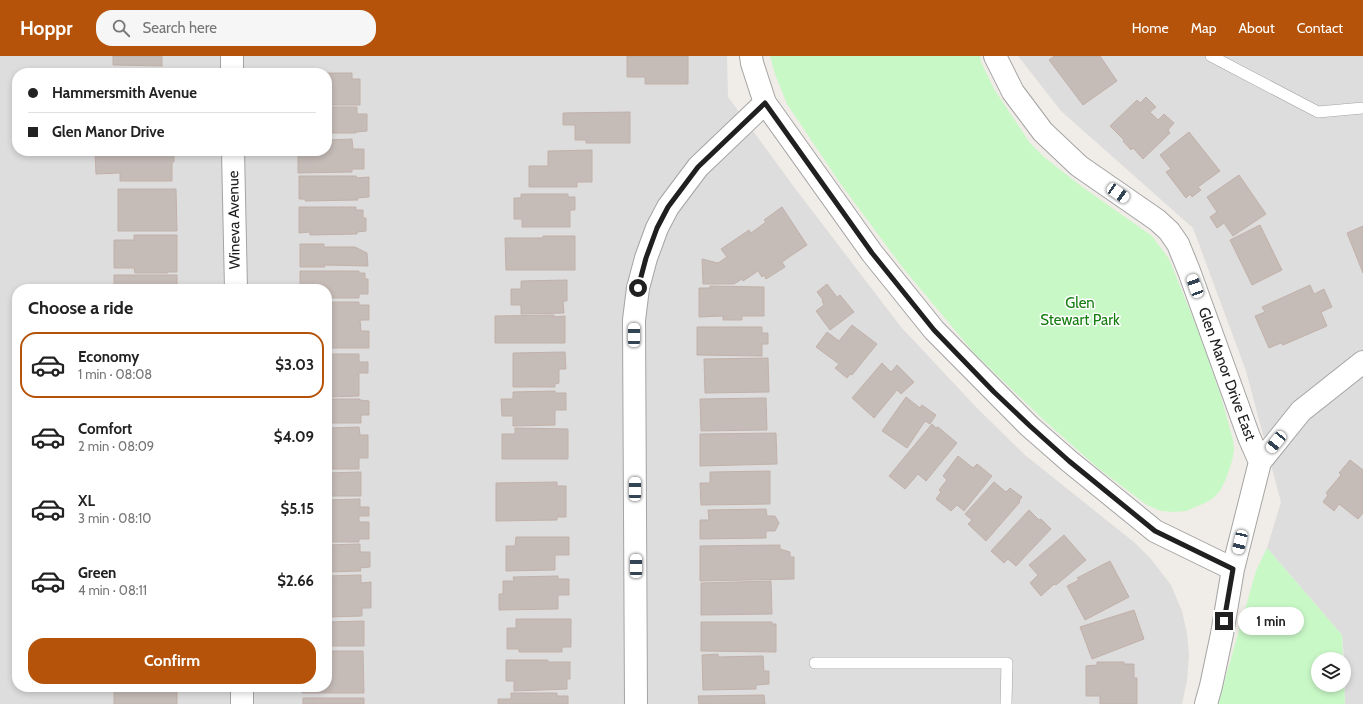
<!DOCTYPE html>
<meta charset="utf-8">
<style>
:root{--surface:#fff;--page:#f6f6f6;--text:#222;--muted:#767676;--line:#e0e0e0;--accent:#b45309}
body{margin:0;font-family:Cabin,sans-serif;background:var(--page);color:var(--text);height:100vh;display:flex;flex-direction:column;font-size:15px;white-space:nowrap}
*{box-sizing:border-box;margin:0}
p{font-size:13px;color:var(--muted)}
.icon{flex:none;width:22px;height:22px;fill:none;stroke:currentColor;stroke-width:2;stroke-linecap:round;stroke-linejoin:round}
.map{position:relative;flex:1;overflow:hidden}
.details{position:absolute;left:12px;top:228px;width:320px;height:408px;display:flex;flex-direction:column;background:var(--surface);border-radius:16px;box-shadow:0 2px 6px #0003}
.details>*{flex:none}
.top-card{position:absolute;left:12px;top:12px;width:320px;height:88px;border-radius:16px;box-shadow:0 2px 6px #0003;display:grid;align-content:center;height:88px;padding:0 16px;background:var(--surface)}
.fabs{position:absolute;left:1311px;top:596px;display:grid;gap:8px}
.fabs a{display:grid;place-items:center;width:40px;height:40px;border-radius:50%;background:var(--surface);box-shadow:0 2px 6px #0003;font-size:20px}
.end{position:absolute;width:18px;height:18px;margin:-9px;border:5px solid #202020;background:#fff;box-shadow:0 0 0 2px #fff}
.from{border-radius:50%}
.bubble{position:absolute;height:28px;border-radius:14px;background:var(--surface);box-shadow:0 2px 6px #0003;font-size:13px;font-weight:700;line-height:28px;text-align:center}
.car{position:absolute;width:12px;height:24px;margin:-12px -6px;border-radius:5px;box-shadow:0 0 3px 1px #0007;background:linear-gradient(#fff 24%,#345 0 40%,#fff 0 76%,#345 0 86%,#fff 0)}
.top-card b{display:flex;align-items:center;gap:14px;height:38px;font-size:15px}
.top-card b+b{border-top:1px solid var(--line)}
.top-card i{width:10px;height:10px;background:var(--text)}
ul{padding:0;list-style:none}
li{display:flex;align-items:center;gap:12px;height:66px;margin:0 8px 6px;padding:0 8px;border:2px solid transparent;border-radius:16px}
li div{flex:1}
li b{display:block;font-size:15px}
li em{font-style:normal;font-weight:700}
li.active{border-color:var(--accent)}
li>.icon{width:36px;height:36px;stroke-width:1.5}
h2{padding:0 16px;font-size:18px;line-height:48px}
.primary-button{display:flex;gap:8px;margin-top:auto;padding:8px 16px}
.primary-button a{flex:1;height:46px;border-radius:16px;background:var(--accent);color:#fff;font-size:16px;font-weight:700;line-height:46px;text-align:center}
header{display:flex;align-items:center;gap:24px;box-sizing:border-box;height:56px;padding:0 20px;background:var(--accent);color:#fff}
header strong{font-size:19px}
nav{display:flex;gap:22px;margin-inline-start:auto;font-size:14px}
.search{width:280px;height:36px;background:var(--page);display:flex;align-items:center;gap:10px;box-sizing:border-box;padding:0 14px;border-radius:16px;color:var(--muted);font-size:15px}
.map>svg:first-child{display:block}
.residential{fill:#dedddd;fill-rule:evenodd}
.park{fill:#c9f8c7}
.building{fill:#c5bbb7;stroke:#c2b1aa}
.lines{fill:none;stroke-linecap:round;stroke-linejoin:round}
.lane-casing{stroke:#a4a4a4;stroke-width:12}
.street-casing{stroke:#a4a4a4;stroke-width:24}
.lane{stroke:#fff;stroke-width:11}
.street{stroke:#fff;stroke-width:22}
.route{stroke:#202020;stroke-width:5}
.labels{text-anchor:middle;stroke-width:3;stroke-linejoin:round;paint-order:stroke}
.street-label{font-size:15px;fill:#202020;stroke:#fff}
.park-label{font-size:15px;fill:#157d0f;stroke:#fff}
</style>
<header>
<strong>Hoppr</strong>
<div class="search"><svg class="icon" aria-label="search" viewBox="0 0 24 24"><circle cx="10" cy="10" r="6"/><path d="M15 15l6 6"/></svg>Search here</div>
<nav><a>Home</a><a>Map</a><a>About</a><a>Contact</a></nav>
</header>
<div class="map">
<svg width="1363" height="648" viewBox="0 0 1363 648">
<rect width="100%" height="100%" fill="#f0ece7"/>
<path class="residential" d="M0 0H727L728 41 797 135 901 271 976 351 1025 399 1135 487 1151 503 1171 529 1182 555 1187 578 1189 598 1187 625 1182 648H0ZM17 17H327V95H17ZM17 233H327V631H17Z
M1018 0H1363V648H1345L1344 603 1342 579 1267 492 1281 446 1246 315 1193 172 1061 55Z"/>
<path class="park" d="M770 0H980L981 6 994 33 1030 87 1044 101 1081 130 1152 180 1169 203 1199 277 1220 337 1233 384 1234 394 1232 405 1226 423 1220 435 1212 443 1205 447 1186 455 1174 456 1161 455 1147 449 1099 413 1046 366 974 297 903 212 840 127 787 48 775 18Z
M1267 492 1342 579 1343 603H1318V629H1344V621L1345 648H1218L1256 515Z"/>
<path class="building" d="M113 0H162V10L113 9Z
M627 0H688V28H645V21H627Z
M1054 0H1100L1117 25 1083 49 1049 4Z
M297 17H352V23H360V49H327V17Z
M1146 41 1156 51 1150 56 1158 64 1164 58 1174 67 1168 74 1170 77 1143 103 1133 92 1131 94 1123 85 1124 84 1110 70 1137 44 1140 47Z
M327 51H357V58H367V75L356 76V77H327Z
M630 56V87H586V84H575V69H563V57Z
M1189 76 1220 115 1198 131 1201 134 1192 141 1190 138 1186 142 1166 116 1171 113 1160 99Z
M352 83 353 93H364V113H352V116L298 117V99H307V95H327V84Z
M592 94V126H577V131H529V110H548V95Z
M95 95H174V106H172V125H120V117L96 118Z
M1239 119 1266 158 1233 180 1224 167 1217 172 1210 161 1217 156 1207 141Z
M299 120H356L357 122 369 121V141L357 142 358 144 305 145 306 143H299Z
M118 133H176L177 175H118Z
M521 138H568V141H575V154H570V171H522V163H514V142H521Z
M299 151H356V154H363V162H366V175L357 176V178L310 179V176L299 177Z
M782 151 807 189 782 206 785 211 766 223 764 219 762 221 758 215 743 225 742 223 734 228H703L702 203 718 207 727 201 721 193 749 174 751 177 766 166 764 164Z
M1260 169 1282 214 1252 229 1230 184Z
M1363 170V217L1347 177Z
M134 179H177V216H167L168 217H135L134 212H114V184H134Z
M543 180H575V214H506L505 182H543Z
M300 188H324V191H355L367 197 368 210 324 209 325 211H300Z
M300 215H359V217H365V223H368V238H359V242H327V233H300Z
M114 219H177V233H114Z
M567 224V245H563L564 257 521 258V249H511V233H521V225Z
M827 228 837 241 840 239 854 256 830 274 816 255 824 249 822 245 823 244 817 236Z
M1310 229 1314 238 1324 233 1332 251 1321 256 1327 270 1283 289 1281 287 1269 292 1255 260 1265 256 1262 251Z
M710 230 764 231V260H742V264H723V260L699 261V232H710Z
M327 246H359V249H369V264H360L361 275H369V292H327Z
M554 259V261L565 260V287H495V260Z
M852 269 877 288 852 319 850 318 847 322 835 312 839 308 816 291 827 276 839 285Z
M697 271H762V277H768V288H762V300L697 299Z
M565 296 566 313H559V327L555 328V331H513V297Z
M327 298H359V306H368V317H359V340L327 341Z
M768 302 769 336 705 337 704 303Z
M882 307 891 316 897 309 914 326 901 338 897 334 874 362 852 342Z
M555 335 556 337H566V354H555V369L513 370V360H502L501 343H513V336Z
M906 341 920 352 922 349 936 359 930 368 925 365 907 392 882 375Z
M766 342 767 374 701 375 700 343Z
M327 343H360V344L369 345V359H361V367H327Z
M932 368 936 372 938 371 957 387 926 425 918 418 905 433 889 420Z
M359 371 360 379H368V402H359V413H327V372Z
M515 372 568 373V403H502V378H515Z
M776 377 777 408 700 410V378Z
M958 400 973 412 977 408 992 420 964 455 957 449 951 455 936 443 941 436 939 434 947 424 943 420Z
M1350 404 1363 414V457L1358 463 1339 448 1334 455 1323 446 1328 439 1326 437 1341 419 1339 417Z
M770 415V448L701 449 700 427H710V416Z
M361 416V440H327V417Z
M557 426V430H566V461H557V464L496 465V427Z
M994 426 1006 436 1010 432 1022 441 1019 445 1020 446 986 485 968 468 972 464 965 458Z
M360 443V451H369V460H359V466H369V483H359V486H327V444Z
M766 453 767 460H775L779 467 775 475H766V482L700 483V464H709L708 454Z
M1029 454 1039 464 1041 463 1051 473 1016 510 1008 503 1004 507 991 495Z
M1064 479 1086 504 1056 529 1054 528 1041 540 1030 527 1038 519 1029 509Z
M516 481H569V499H555V514L506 515V490H515Z
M360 488V496H370V511L360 512 361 515 327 516V489Z
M780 489V493L790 496V501H794V523L700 525V490Z
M1110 505 1129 541 1085 564 1067 530 1079 524 1077 522Z
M361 519V527L371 526V552H362V560L327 561V520Z
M558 520V523H569V539H558V553L499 554V538H503V525H514L513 521Z
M771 525 772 558 701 559V527Z
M1134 554 1144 583 1092 603 1080 571Z
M516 563H571V591H562V596H519V593H507V572H516Z
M364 565V590H327V566Z
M701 566H772V568H776V596L701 595Z
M327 595H363L364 637H302V631H327Z
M718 598V601L763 600 764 615H769V628L756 629V633L703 634 702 599Z
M506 604H548V606H570V623H567V633L514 635V625H506Z
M1097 606H1124V608H1134V622H1137V648H1100V640H1086V610L1097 609Z
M114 631H177V648H114Z
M511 637H557V640H568V648H498V643H511Z
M764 639 765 648H699L698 640Z
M303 642H364V648H303Z"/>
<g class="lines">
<defs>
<path id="lane" d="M1211 0 1318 56 1363 52
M815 607H1007L1006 648"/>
<path id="street" d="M232 0V17
M751 0 752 7 765 47 872 197 934 274 1029 370 1069 405 1155 475 1233 513
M995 0 1013 36 1043 76 1079 110 1157 164 1169 175 1178 188 1189 215 1249 381 1260 406
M233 95 236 233
M242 631V648
M636 648 634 264 638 232 646 202 657 172 668 151 698 111 765 47
M1206 648 1211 630 1222 578 1233 513 1260 406 1301 355 1363 306"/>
</defs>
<use href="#lane" class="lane-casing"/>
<use href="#street" class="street-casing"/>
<use href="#lane" class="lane"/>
<use href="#street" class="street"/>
</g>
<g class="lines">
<path class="route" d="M638 232 646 202 657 172 668 151 698 111 765 47 872 197 934 274 994 336 1030 370 1069 405 1155 475 1233 513 1224 565"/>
</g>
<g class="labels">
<g class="street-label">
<text transform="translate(234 164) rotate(-91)" y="5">Wineva Avenue</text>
<text transform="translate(1227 318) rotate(70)" y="5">Glen Manor Drive East</text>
</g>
<g class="park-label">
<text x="1080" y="252">Glen<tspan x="1080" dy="17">Stewart Park</tspan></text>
</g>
</g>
</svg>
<div class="fabs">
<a><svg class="icon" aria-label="layers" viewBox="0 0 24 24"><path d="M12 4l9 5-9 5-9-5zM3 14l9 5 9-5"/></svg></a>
</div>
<i class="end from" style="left:638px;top:232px"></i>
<i class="end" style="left:1224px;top:565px"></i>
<div class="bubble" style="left:1238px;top:551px;width:66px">1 min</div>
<i class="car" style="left:1118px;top:137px;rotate:124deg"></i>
<i class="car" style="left:1195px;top:230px;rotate:340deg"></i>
<i class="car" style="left:634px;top:279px;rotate:0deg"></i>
<i class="car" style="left:1276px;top:386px;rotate:219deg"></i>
<i class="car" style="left:635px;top:433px;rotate:0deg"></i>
<i class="car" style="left:1240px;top:486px;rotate:193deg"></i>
<i class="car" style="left:636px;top:510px;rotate:0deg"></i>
<div class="top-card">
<b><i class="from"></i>Hammersmith Avenue</b>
<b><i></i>Glen Manor Drive</b>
</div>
<section class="details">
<h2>Choose a ride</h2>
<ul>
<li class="active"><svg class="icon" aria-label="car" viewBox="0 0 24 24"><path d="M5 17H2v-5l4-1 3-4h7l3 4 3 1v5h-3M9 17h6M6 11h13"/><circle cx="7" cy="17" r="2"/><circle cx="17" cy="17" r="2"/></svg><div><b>Economy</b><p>1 min · 08:08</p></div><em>$3.03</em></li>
<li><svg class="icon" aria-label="car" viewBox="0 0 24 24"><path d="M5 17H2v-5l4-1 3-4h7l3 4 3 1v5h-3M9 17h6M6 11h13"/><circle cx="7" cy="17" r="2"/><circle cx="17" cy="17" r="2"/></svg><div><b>Comfort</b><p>2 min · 08:09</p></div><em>$4.09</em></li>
<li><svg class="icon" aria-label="car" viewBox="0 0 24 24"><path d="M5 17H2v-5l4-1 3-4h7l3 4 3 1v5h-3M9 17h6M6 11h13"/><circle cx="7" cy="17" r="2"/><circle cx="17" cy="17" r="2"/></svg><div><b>XL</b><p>3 min · 08:10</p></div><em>$5.15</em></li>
<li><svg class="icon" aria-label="car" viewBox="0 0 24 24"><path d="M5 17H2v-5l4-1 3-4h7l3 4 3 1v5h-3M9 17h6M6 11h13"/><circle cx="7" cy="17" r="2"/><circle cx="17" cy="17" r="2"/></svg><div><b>Green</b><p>4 min · 08:11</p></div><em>$2.66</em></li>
</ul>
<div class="primary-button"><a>Confirm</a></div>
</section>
</div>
